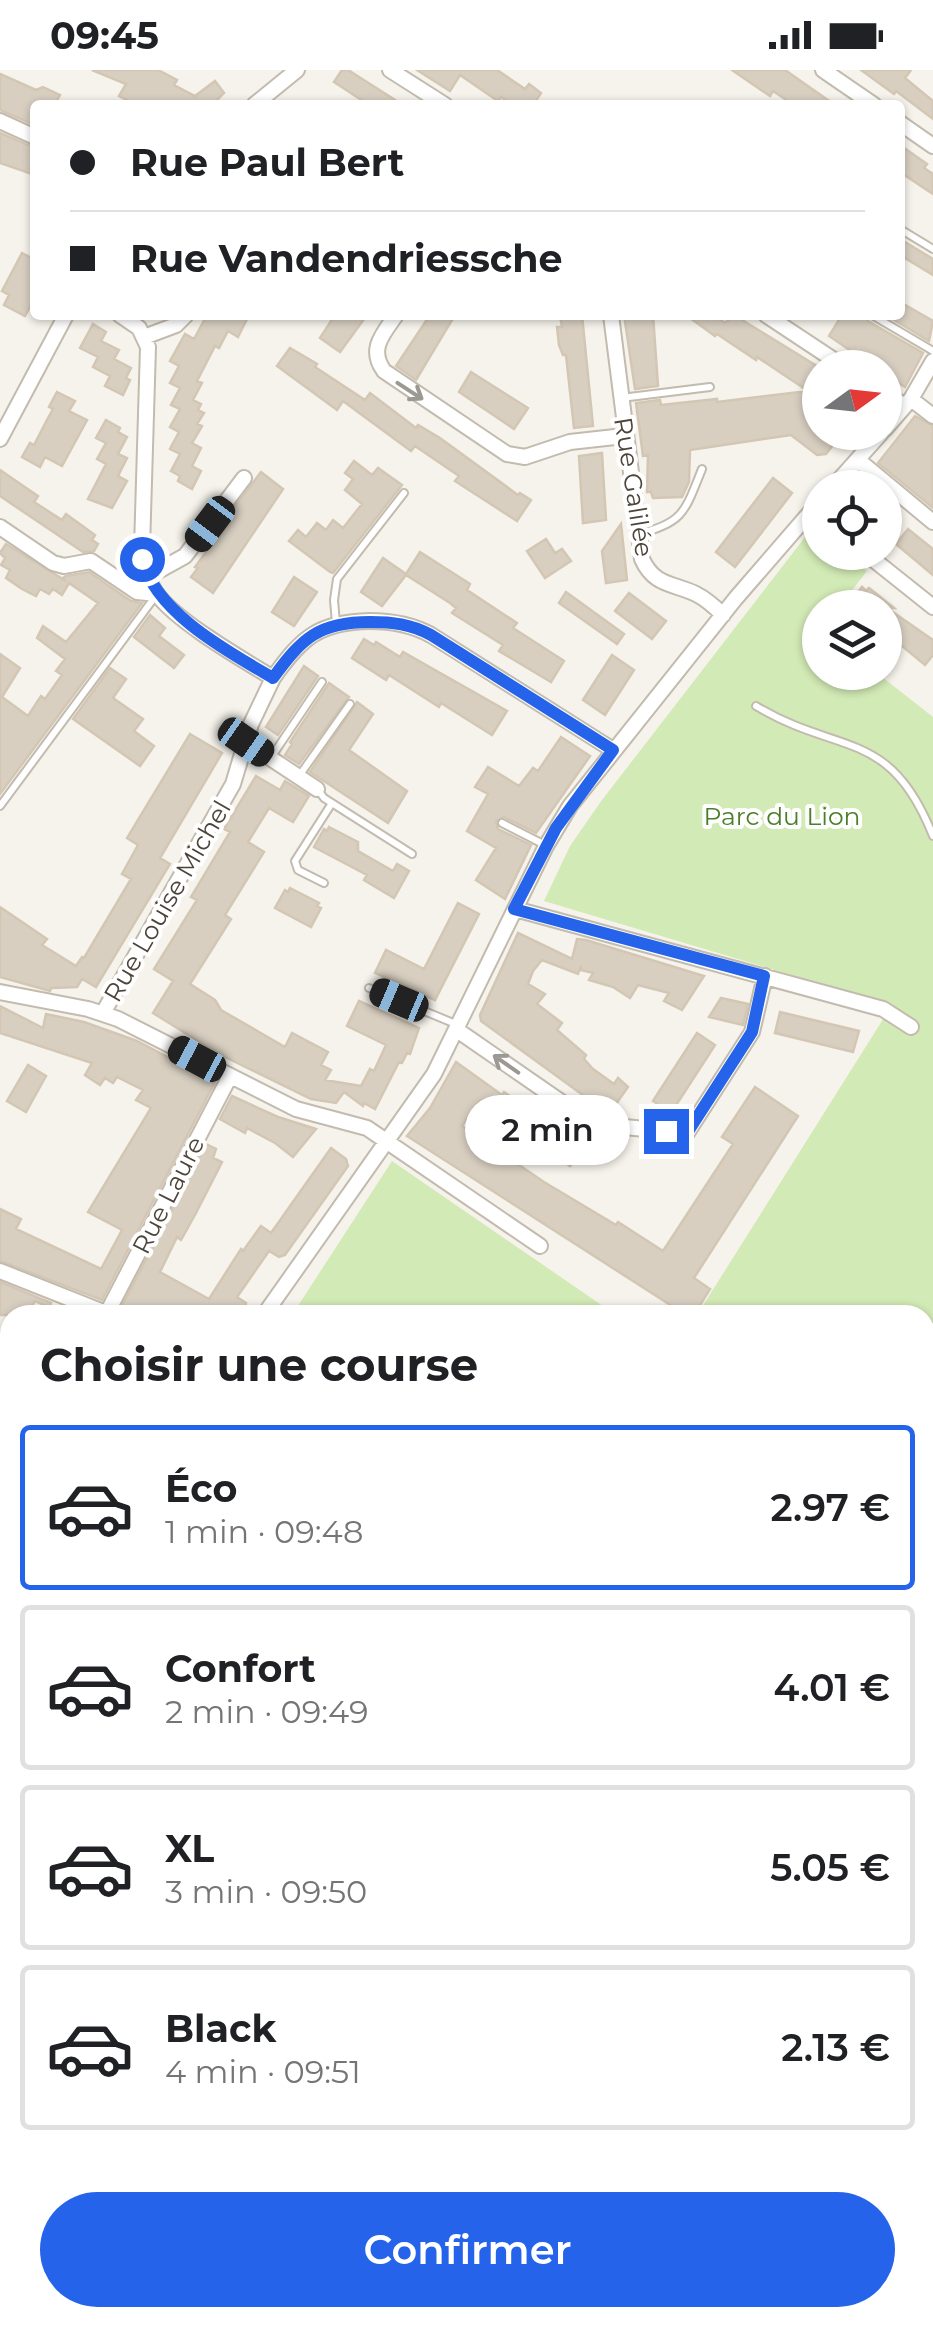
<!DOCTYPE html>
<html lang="fr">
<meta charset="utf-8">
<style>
:root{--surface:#fff;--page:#f6f6f6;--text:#202124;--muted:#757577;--line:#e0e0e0;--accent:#2563eb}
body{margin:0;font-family:Montserrat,sans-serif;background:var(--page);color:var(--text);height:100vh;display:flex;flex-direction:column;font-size:38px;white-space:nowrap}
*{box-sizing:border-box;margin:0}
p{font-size:32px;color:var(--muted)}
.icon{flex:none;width:55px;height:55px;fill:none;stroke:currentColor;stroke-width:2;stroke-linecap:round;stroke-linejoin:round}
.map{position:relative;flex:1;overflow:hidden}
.details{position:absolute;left:0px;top:1235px;width:935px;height:1022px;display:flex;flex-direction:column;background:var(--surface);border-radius:30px 30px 0 0;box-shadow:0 2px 8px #0004}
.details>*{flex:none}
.guide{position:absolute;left:30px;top:30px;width:875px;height:220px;border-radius:10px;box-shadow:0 2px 8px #0004;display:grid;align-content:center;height:220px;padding:0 40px;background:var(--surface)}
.needle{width:65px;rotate:75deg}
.buttons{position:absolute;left:802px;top:280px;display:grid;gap:20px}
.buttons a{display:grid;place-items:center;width:100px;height:100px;border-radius:50%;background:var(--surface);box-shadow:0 2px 8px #0004;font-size:50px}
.end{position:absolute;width:45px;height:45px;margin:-22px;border:12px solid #2563eb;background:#fff;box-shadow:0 0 0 5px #fff}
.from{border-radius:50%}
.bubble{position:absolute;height:70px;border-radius:35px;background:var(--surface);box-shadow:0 2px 8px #0004;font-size:32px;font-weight:600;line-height:70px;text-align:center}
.car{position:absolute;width:30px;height:60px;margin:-30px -15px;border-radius:12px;box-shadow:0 0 8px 2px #0007;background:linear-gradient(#222 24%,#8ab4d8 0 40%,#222 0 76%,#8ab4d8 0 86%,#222 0)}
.guide b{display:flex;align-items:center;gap:35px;height:95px;font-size:38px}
.guide b+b{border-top:2px solid var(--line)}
.guide i{width:25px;height:25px;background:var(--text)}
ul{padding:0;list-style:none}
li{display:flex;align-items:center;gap:30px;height:165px;margin:0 20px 15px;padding:0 20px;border:5px solid var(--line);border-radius:10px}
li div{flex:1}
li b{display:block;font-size:38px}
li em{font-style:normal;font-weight:600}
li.current{border-color:var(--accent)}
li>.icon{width:90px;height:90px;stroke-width:1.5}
h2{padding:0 40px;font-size:45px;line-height:120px}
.cta{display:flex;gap:20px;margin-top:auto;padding:20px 40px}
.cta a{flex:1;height:115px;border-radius:60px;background:var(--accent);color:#fff;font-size:40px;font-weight:600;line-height:115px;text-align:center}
.status{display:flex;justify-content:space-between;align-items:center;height:70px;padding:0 50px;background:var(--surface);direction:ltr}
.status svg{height:28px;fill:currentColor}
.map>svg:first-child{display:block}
.green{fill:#d2eab5}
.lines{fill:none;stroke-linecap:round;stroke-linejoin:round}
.stream{stroke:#a9d4f2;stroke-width:5}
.building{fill:#d8cfc1;stroke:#d3c7b4;stroke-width:2.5}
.service-casing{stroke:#c2bbae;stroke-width:10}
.minor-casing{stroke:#c2bbae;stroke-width:18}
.service{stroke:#fff;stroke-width:6}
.minor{stroke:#fff;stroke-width:14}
.oneway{stroke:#9c9892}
.route{stroke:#2563eb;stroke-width:12}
.labels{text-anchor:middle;stroke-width:8;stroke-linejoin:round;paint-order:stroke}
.street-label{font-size:25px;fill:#4b4439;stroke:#fff}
.park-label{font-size:25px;fill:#4a7f2a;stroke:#fff}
</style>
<div class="status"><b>09:45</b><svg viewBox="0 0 49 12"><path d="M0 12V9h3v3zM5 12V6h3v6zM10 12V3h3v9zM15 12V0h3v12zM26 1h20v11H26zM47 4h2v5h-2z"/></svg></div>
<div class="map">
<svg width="933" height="2257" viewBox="0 0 933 2257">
<rect width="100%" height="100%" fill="#f6f3ec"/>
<path class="green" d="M820 461V482L845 483 867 501 839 537 820 538V602L877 603 933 647V1586H925V1245H697L892 935 544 831 570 776 602 730 809 462Z
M392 1091 616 1245H292Z"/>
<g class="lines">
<path class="stream" d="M925 1386 933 1382"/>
</g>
<path class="building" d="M92 0H158L177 10 174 15 195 26 215 11 224 23 212 35H136L119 26 126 14Z
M342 0H348L403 35H369L334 12Z
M417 0H497L525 19 529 14 541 23 533 35H512L501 27 498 31 460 5 450 21Z
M732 0H785L835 35H794L773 21 770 26Z
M861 0H911L905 8 933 31V49L896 21 894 24Z
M0 4 36 20 43 17 60 25 57 30 69 35H35V55L0 40Z
M0 63 35 78V105L0 93Z
M900 75 927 94 924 98 933 104V124L900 102Z
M900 169 933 189V205L900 185Z
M22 183 35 190V227L25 246 4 235 9 225 2 221Z
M900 232 933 251 929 271 886 245H900Z
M207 245H249L238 267 228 261 219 278 215 276 197 311 202 313 193 330 201 334 198 340 204 343 197 354 202 356 192 373 201 378 192 396 201 401 192 419 178 411 180 406 171 401 180 384 170 379 179 362 170 357 180 339 171 335 180 318 170 313 179 296 170 291 185 264 194 269Z
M335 245H367L340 282 320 268Z
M430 245H455L416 310 396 296Z
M560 245H582L593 356 574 358 566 285H563L559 275 557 257H562Z
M624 245H653L658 316 635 319Z
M686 245H713L725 253 734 245 820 298V362H843L826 384 817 385 791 365 690 380 689 412 682 427 653 428 651 422H647L648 385 643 386 636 333 660 330 661 335 717 329V332L808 321 757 287 756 290 717 264 715 266Z
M842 245H865L868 251 923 283 905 317 885 304V298H876L829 266Z
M93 254 106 262 101 271 119 280 114 289 131 298 126 308 130 310 123 325 105 316 110 306 93 297 98 287 80 278Z
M290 278 317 294 315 297 365 330 370 323 416 358 418 355 440 368 518 425 520 423 531 430 517 451 455 411 459 406 415 376 411 381 343 331 337 340 277 296Z
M471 302 528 338 514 359 459 322Z
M57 322 75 331 69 341 87 350 62 396 45 387 40 397 22 387 30 373 34 375 48 348 53 339 49 337Z
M915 346 933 356V438L878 393Z
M106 350 120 358 118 362 127 367 118 384 127 388 118 406 127 411 112 438 88 429 106 394 97 389 106 373 96 368Z
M602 383 606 450 583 453 579 386Z
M354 391 372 405 378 398 402 415 333 503 330 502 289 471 298 460 306 467 317 453 326 460 333 450 343 458 362 434 345 420 353 409 345 403Z
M0 400 38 426 34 432 62 450 66 444 95 465 92 470 98 474 94 481 83 482 0 426Z
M261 402 283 419 213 523 191 507 198 498 195 497 209 478 206 475Z
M773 408 792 423 735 497 716 482Z
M621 454 627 510 606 513 602 481Z
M908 459 933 479V505L896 474Z
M546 469 555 483 562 479 571 491 545 508 527 481Z
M6 474 66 511 63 508 66 506 89 502 131 531 142 533 0 724V584L20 598 2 627 28 646 41 626 45 629 62 605 56 601 65 589 37 568 43 556 66 572 98 533 69 513 62 525 53 519 49 524 40 519 36 526 22 519 6 508 10 500 1 495 5 488 0 483Z
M420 482 470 514 467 520 517 553 513 558 564 591 551 612 499 581 503 575 452 543 456 538 450 533 406 505 382 536 361 522 383 488 406 504Z
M294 507 317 522 294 556 272 542Z
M862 517 866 521 869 518 894 538H887L933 570V585L925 595 885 562V538H846Z
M566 522 624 564 617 574 559 533Z
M629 523 666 551 652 569 615 541Z
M150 545 165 558 159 566 184 585 174 598 134 567Z
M364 569 374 575 376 572 400 587 403 582 507 641 492 665 441 633 439 637 389 605 386 610 352 588Z
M612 585 634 600 605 645 583 630Z
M304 596 318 606 278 665 266 657Z
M110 598 126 609 113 628 143 649 134 661 154 676 140 696 73 649Z
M329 613 349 627 299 694 285 685 292 674 290 672Z
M357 632 373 644 349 680 407 721 388 753 310 702Z
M190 664 222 683 160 788 170 794 96 917 82 909 77 917 51 918 50 921 0 907V837L47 869 42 875 76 896 82 887 84 888 131 809 122 804 138 775 127 768Z
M561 667 590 686 536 763 504 747 496 751 498 759 531 775 505 829 476 810 496 778 467 761 488 724 475 717 488 697 519 716 533 698 538 701Z
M256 706 280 720 285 711 309 726 293 752 269 738 248 772 264 782 225 845 231 849 190 914 215 930 221 940 285 977 292 963 328 982 321 995 331 1000 325 1010 361 1016 370 999 374 1001 386 975 347 956 359 931 419 958 410 984 407 983 402 993 399 992 375 1039 364 1033 363 1036 344 1022 336 1033 311 1029 219 984 153 943 173 911 154 899 197 830 191 827 230 762 224 759Z
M329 757 358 772V781L393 801 397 794 409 801 394 828 364 810 367 805 314 777 324 759 327 761Z
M290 818 319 833 317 836 321 838 311 857 275 838 285 820 288 822Z
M458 833 479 844 435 930 375 903 386 880 424 899Z
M518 863 572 889 577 869 586 870 704 906 682 940 664 931 669 923 638 915 630 928 613 917 589 910 593 903 581 900V896L578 904 542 890 533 901 528 914 545 924 537 934 562 953 557 960 586 985 584 989 593 999 614 1014 618 1008 628 1017 609 1044 481 951 480 945Z
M721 928 748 934 743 955 709 947Z
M0 936 43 958 46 944 84 952 137 971 215 1012 102 1230 0 1191V1139L21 1149 16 1159 101 1199 122 1160 88 1142 151 1038 136 1030 143 1020 117 1007 113 1013 105 1008 100 1015 85 1005 92 993 0 963Z
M780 942 859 961 853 982 775 963Z
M697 963 715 975 671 1043 653 1031Z
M456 992 502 1025 504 1022 583 1078 570 1096 480 1031 462 1056 544 1112 616 1155 618 1152 663 1181 733 1074 722 1067 755 1017 798 1046 694 1208 710 1219 694 1245H686L407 1066 430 1038Z
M28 995 46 1006 26 1042 7 1031Z
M232 1026 278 1047 316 1059 293 1087 275 1073 247 1058 245 1063 220 1049Z
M206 1074 216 1079 213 1088 222 1092 196 1143 181 1170 177 1167 160 1202 209 1229 241 1179 243 1181 261 1156 271 1163 331 1078 346 1089 348 1096 285 1185 279 1187 269 1181 237 1227 246 1233 243 1245H136L121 1238Z
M0 1212 51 1233 49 1237 35 1231 26 1245H0Z"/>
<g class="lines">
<defs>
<path id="service" d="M900 159 933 179
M872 245 933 281
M621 328 710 317
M638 464C684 453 685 441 702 399
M336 553 334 530 337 509 404 423
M756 636C839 686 890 657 933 766
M272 686 322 612
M299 706 350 634
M318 720 324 728 412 784
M0 736 157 524
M502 753 545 775
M324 813 298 800 295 791 332 733
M369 918 458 955"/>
<path id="minor" d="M390 0 445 35
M823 0 874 35
M254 35 297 0
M0 51 35 67
M900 53 933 76
M120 245 139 258 148 277 142 478C143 494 147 510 156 523 177 552 242 589 273 608 302 567 319 552 370 551 392 551 411 554 431 565L613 680
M396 245C383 264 368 279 384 301L507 384 525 387 570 372 624 366
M611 245 642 489C654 516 673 513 696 524 706 529 715 537 723 545
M766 245 846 298
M144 267 176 255 186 245
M885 323 905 336
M911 329 933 346
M885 359 911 329 933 291
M0 369 66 245
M858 390 933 452
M832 418 882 362
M0 457 53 493 64 496 91 491 137 522 157 524
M864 482 933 537
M147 507 185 486 244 408
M246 672 317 719
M515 839 883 939 911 957
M0 922 88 939 118 949 296 1039 367 1058 540 1176
M103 943 233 714 251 654 273 608
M457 960 593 1054 687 1063 752 962 765 906
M0 1201 111 1245
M107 1243 230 1006
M264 1245 434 1004 546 776 570 736 736 528 820 431
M0 1507 10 1512
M925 1595H933
M0 1616 10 1602
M0 1718 10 1725
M925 1831 933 1836
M925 2149 933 2137
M482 2248 495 2257
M817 2248 830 2257
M318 2257 325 2248
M848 2257 855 2248"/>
</defs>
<use href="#service" class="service-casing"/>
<use href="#minor" class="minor-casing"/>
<use href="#service" class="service"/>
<use href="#minor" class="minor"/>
</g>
<defs><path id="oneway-shaft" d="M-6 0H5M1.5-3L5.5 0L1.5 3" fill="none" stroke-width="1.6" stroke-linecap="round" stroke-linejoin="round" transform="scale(2.5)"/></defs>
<g class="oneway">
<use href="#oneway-shaft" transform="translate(410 321) rotate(33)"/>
<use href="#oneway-shaft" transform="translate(506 994) rotate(-145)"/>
</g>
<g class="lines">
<path class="route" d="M142 489C156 543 227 581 273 608 302 568 319 552 370 552 392 552 411 554 431 565L613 680 556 758 514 839 764 906 752 962 687 1063 666 1061"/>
</g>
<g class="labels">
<g class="street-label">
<text transform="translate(634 417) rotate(81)" y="9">Rue Galilée</text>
<text transform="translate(167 831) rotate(-60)" y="9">Rue Louise Michel</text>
<text transform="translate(168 1125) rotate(-63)" y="9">Rue Laure</text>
</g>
<g class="park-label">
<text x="782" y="755">Parc du Lion</text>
</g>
</g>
</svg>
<div class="buttons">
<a><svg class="needle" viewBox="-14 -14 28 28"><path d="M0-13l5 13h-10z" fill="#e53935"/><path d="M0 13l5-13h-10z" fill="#757577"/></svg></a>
<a><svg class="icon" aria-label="locate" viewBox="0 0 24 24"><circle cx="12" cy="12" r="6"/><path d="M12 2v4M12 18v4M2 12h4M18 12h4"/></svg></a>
<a><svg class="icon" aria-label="layers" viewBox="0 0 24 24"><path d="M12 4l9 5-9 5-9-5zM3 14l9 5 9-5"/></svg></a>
</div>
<i class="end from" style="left:142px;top:489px"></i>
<i class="end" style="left:666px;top:1061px"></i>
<div class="bubble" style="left:465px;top:1025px;width:165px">2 min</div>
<i class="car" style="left:210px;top:454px;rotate:217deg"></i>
<i class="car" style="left:246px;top:672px;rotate:125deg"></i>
<i class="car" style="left:399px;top:930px;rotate:293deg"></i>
<i class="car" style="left:197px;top:989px;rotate:298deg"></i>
<div class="guide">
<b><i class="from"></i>Rue Paul Bert</b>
<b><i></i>Rue Vandendriessche</b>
</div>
<section class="details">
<h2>Choisir une course</h2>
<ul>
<li class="current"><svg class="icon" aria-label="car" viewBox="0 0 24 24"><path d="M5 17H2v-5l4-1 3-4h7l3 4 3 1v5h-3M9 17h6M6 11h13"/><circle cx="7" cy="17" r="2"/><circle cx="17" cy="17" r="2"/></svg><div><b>Éco</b><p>1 min · 09:48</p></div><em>2.97 €</em></li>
<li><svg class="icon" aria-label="car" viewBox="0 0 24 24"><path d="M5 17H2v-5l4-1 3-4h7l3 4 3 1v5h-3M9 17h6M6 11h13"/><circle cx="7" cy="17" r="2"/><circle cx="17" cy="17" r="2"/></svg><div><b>Confort</b><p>2 min · 09:49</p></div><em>4.01 €</em></li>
<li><svg class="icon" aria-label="car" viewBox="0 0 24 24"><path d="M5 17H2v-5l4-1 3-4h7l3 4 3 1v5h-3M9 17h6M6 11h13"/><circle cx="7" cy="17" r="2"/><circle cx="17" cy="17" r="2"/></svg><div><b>XL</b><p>3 min · 09:50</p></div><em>5.05 €</em></li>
<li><svg class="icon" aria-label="car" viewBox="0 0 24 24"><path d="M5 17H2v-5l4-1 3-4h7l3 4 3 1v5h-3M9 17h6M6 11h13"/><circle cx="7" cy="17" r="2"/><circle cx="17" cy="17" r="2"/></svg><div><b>Black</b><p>4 min · 09:51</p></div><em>2.13 €</em></li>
</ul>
<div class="cta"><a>Confirmer</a></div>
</section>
</div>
